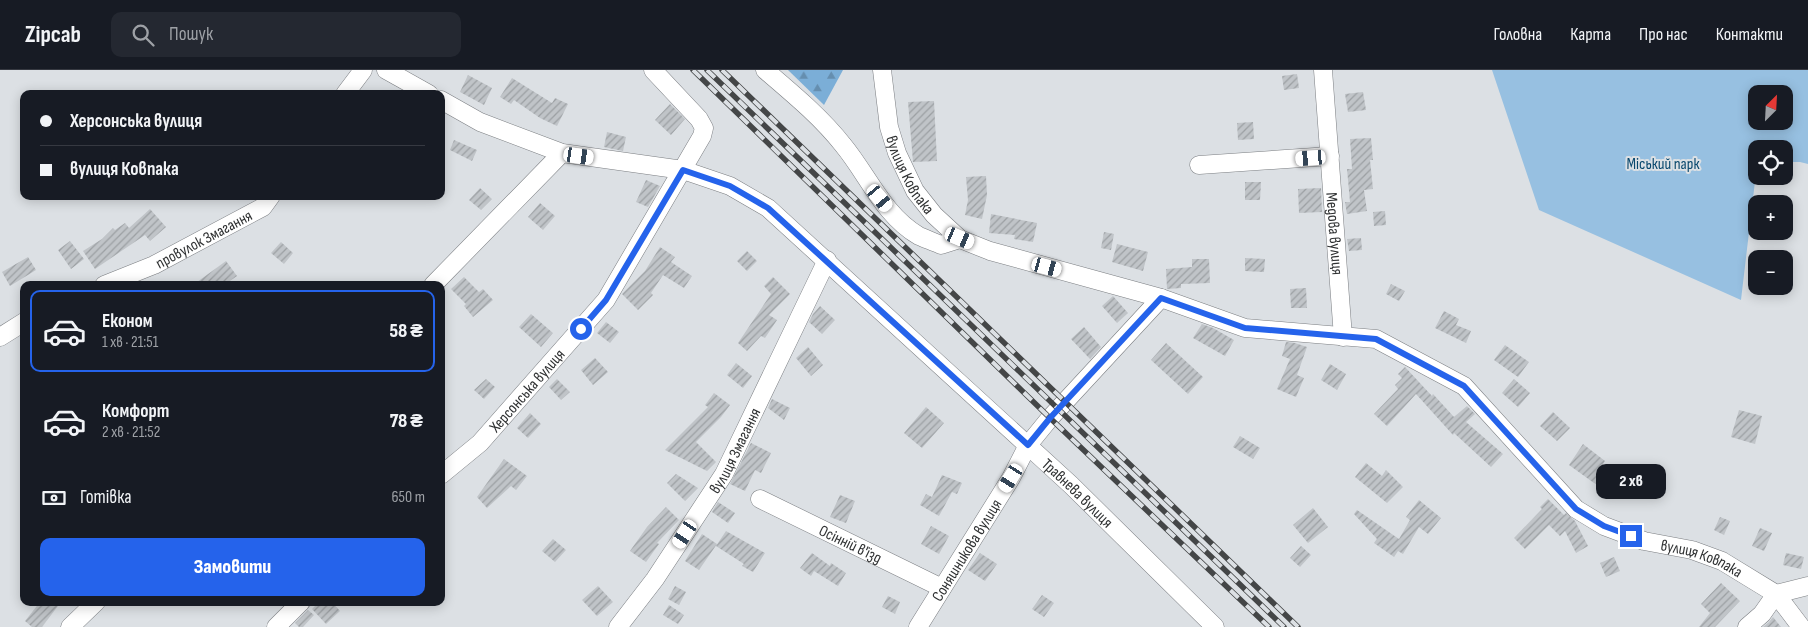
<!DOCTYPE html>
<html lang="uk">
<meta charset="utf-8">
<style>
:root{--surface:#171b24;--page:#242831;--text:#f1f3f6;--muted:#9ea1a6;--line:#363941;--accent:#2563eb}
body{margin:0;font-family:"Sofia Sans Condensed",sans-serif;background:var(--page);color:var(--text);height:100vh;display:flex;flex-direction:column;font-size:19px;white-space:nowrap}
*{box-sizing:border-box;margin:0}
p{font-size:16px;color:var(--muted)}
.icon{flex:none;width:28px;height:28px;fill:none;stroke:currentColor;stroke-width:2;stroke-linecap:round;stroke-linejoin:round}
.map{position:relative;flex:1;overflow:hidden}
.side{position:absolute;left:20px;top:211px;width:425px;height:325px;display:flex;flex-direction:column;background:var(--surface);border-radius:10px;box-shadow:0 2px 12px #0003}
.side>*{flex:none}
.banner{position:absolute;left:20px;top:20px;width:425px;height:110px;border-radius:10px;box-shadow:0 2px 12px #0003;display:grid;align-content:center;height:110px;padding:0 20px;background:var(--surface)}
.needle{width:32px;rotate:24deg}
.controls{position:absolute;left:1748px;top:15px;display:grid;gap:10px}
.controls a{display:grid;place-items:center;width:45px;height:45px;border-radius:10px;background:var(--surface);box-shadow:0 2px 12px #0003;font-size:25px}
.end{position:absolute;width:22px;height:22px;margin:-11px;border:6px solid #2563eb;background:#fff;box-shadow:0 0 0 2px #fff}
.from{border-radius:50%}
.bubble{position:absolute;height:35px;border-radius:10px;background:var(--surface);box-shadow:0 2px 12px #0003;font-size:16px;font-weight:800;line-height:35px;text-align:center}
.car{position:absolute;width:15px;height:30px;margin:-15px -8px;border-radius:6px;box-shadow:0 0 4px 1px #0007;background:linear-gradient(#fff 24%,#345 0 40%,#fff 0 76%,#345 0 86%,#fff 0)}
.banner b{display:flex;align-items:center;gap:18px;height:48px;font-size:19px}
.banner b+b{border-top:1px solid var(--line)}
.banner i{width:12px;height:12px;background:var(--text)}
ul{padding:9px 0 0;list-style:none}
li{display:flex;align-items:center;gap:15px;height:82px;margin:0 10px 8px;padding:0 10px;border:2px solid transparent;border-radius:10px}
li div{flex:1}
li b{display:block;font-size:19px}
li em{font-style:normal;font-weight:800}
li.selected{border-color:var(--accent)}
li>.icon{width:45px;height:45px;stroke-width:1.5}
.pay{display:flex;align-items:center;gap:12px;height:55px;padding:0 20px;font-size:19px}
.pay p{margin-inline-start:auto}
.button{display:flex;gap:10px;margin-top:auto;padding:10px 20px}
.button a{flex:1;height:58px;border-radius:10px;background:var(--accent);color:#fff;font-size:20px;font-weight:800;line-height:58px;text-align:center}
header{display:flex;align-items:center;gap:30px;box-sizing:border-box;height:70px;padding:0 25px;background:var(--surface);border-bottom:1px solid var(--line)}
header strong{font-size:24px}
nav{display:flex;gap:28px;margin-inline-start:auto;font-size:18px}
.search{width:350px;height:45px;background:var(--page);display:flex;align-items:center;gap:12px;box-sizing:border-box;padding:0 18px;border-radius:10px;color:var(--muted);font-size:19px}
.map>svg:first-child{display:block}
.forest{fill:url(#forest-firs)}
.park{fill:#97c0e1;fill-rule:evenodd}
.building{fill:url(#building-hatch)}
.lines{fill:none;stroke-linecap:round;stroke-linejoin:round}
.minor-casing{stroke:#7b7e82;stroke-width:19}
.minor{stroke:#fff;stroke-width:18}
.rail-casing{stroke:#444647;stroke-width:5.5}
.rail{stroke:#dce0e4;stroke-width:4;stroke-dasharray:11;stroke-linecap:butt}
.route{stroke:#2563eb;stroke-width:6}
.labels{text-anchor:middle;stroke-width:4;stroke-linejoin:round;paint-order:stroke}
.park-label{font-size:16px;fill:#09486e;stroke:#dce0e4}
.street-label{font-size:16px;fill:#2f3132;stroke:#dce0e4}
</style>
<header>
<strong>Zipcab</strong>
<div class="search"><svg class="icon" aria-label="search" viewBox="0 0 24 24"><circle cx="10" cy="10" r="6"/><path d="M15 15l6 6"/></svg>Пошук</div>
<nav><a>Головна</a><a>Карта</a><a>Про нас</a><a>Контакти</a></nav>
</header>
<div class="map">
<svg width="1808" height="557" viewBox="0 0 1808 557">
<defs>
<pattern id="forest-firs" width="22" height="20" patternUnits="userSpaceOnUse" patternTransform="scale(1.25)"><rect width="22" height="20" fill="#7baed7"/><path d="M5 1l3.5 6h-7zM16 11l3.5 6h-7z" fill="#658eaf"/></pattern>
<pattern id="building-hatch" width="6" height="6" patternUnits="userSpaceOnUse" patternTransform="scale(1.25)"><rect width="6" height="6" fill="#c0c4c8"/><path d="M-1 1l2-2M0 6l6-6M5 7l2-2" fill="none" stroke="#9ca0a3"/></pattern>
</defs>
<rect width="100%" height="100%" fill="#dce0e4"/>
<path class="forest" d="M788 0H843L824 35Z"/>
<path class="park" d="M1492 0H1808V94L1800 92H1784V79H1756V103L1741 230 1539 140ZM1756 24H1784V51H1756Z"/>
<path class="building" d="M1297 4 1299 18 1284 20 1282 6Z
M468 5 492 18 484 35 460 22Z
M512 8 552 33 555 28 568 34 557 56 540 48 514 30 511 34 500 27Z
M1363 22 1366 40 1348 42 1345 24Z
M934 31 937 91 913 92 908 32Z
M670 34 685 49 671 65 655 50Z
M1253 52 1254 69 1238 70 1237 53Z
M607 62 626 67 623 81 604 77Z
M1371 68 1373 90H1370L1373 119 1364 120 1367 141 1347 144 1345 132H1350L1347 99H1352L1350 69Z
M454 70 477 80 472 91 450 80Z
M986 106 987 125 982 149 965 145 968 130 966 107Z
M646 110 660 116 648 137 636 132Z
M1245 112H1261L1260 130H1245Z
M480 118 492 129 481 140 469 130Z
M1321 118 1322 142 1299 143 1298 119Z
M540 133 555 146 543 160 528 147Z
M150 139 166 157 150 171 145 165 95 199 83 181 102 169 113 158 115 160 125 153 129 158Z
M1385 141 1386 155 1374 156 1373 142Z
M991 144 1037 153 1033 172 1014 169 1015 165 989 163Z
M1104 162 1114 164 1111 180 1101 178Z
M1361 168 1362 180 1349 181 1347 169Z
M70 171 84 189 71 199 58 180Z
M281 172 293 183 284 194 271 183Z
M1117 174 1148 182 1143 201 1112 192Z
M660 177 675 187 671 192 692 206 684 218 663 205 651 223 653 225 638 240 622 224 645 201Z
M747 181 757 191 747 201 737 191Z
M28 187 36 200 10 216 2 202Z
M1245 188 1265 189 1264 202 1245 201Z
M1192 189H1209L1210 213 1181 214V218L1167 219 1166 199 1192 197Z
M226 191 237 206 224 215H193Z
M464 207 479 222 483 219 493 230 473 247 464 236 466 234 451 219Z
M773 207 790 224 769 245 777 250 765 268 761 266 747 281 738 273 771 224 764 216Z
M1391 214 1405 221 1399 231 1386 224Z
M1306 218 1307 238H1291L1290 219Z
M1113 226 1128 243 1117 253 1102 236Z
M820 236 835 250 822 264 809 252 813 244Z
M1444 241 1459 249 1456 255 1471 261 1466 273 1435 258Z
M531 244 553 263 541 277 519 257Z
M606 252 619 262 610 273 597 263Z
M1202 254 1213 258 1234 270 1225 286 1193 268Z
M1084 257 1101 277 1090 289 1071 269Z
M1286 272 1295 273 1307 277 1297 305 1304 308 1296 327 1277 319 1290 289 1282 286Z
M1166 273 1203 307 1188 324 1151 290Z
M1505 275 1529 292 1518 307 1494 290Z
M808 277 823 295 811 306 796 288Z
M595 288 608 302 593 315 581 300Z
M736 293 752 306 743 318 727 305Z
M1330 294 1346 304 1337 320 1321 310Z
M1405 297 1432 326 1433 324 1454 347 1467 336 1475 344 1466 352 1503 384 1491 397 1454 363 1453 365 1416 324 1387 356 1374 344 1398 319 1395 315 1402 308 1398 304Z
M486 309 495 317 484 329 474 320Z
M557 309 570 322 561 330 549 317Z
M1514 309 1530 323 1518 337 1502 323Z
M714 323 730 335 721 347 696 372 716 392 707 401 665 380 708 337 705 335Z
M772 329 790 338 784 350 768 338Z
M926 337 944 353 922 378 904 363Z
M1739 340 1762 346 1755 374 1731 367Z
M1553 342 1570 358 1557 371 1540 356Z
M530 343 541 354 528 368 517 358Z
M1240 366 1260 378 1253 389 1233 377Z
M751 373 771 383 761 403 755 400 745 421 730 414Z
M1583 374 1605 391 1599 400 1628 412 1622 425 1594 413 1569 395Z
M504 389 527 406 516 420 511 416 487 438 477 427Z
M1366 393 1382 406 1386 400 1403 417 1387 433 1355 407Z
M676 404 698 418 685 431 667 413Z
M942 405 962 413 957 424 952 422 939 446 920 435 926 424 932 427Z
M840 425 855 431 846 453 830 447Z
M1548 429 1564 445 1566 443 1575 451 1588 476 1576 483 1565 461 1560 466 1549 455 1525 479 1514 468 1542 439 1540 437Z
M1419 430 1441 448 1428 464 1419 457 1403 484 1398 481 1394 487 1374 473 1377 469 1354 444 1357 440 1399 469 1410 450 1406 447Z
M718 432 735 443 728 453 712 442Z
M666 437 679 450 657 473 659 474 646 492 630 481 647 457Z
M1313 438 1328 457 1308 473 1293 455Z
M1720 447 1730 451 1724 465 1714 460Z
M931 456 949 466 939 484 921 474Z
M1760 458 1772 463 1764 481 1752 476Z
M726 461 765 483 753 502 742 496 744 494 716 476Z
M702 464 717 474 699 500 685 491Z
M553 469 566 480 555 492 542 481Z
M1301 476 1311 485 1300 497 1290 488Z
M812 483 830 496 831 493 846 503 838 516 814 501 811 506 800 498Z
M980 483 997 494 985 511 968 500Z
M1786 483 1804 487 1801 499 1783 495Z
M1614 487 1620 501 1606 507 1600 493Z
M1721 513 1740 531 1715 557H1699L1710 543 1701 534Z
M598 516 613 532 597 546 582 530Z
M675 516 686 522 679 535 668 529Z
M1042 525 1054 533 1044 547 1032 539Z
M888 526 900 532 895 544 882 537Z
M40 532H61L42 557H32L25 551Z
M319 532H332L340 541 326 554 312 539Z
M669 535 684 545 678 554 663 545Z
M308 540 314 545 303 557H299L295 553Z
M1773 547 1781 557H1763L1769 552Z"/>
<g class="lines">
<defs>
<g id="minor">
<path d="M386 0 429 24"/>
<path d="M765 0C793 24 821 47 843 75 868 105 883 145 919 166 926 169 934 172 941 175L960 169"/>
<path id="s1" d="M882 0 889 57 897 83 915 121 934 145 960 169 990 181 1161 228 1245 258 1376 269 1464 316 1576 439 1604 456 1644 471 1692 480 1722 491 1776 524 1801 557"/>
<path id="s2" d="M1323 0 1343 267"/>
<path d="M345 24 363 0"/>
<path id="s3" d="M441 30 480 52 562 83 683 100 730 116 768 138 1071 415 1215 557"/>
<path d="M1199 95 1330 86"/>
<path id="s4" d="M104 215 154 195 263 137 271 126"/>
<path d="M433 215 562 83"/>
<path d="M0 267 24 252"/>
<path id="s5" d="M441 405 480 373 606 230 702 66 704 58 699 49 653 0"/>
<path id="s6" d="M760 429 942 518"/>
<path d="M1776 524 1808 516"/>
<path d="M70 557 96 532"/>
<path d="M276 557 301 532"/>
<path id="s7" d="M618 557 655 509 724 404 827 190"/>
<path id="s8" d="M918 557 1011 408 1028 375 1050 348 1161 228"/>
<path d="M1747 557 1762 544 1776 524"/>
</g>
</defs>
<use href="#minor" class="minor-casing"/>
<use href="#minor" class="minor"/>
<defs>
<path id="rail" d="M693 0 1050 348 1269 557
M707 0 1284 557
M722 0 1298 557"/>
</defs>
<use href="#rail" class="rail-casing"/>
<use href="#rail" class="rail"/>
</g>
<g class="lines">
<path class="route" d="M581 259 606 230 683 100 730 116 768 138 1028 375 1050 348 1161 228 1245 258 1376 269 1464 316 1576 439 1604 456 1631 466"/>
</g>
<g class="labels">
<g class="park-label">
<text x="1663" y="99">Міський парк</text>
</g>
<g class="street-label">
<text dy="6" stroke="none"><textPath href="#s1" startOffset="110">вулиця Ковпака</textPath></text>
<text dy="6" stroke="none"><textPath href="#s2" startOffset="164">Медова вулиця</textPath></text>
<text dy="6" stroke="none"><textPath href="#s4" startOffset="110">провулок Змагання</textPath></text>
<text dy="6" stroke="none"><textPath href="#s5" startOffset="121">Херсонська вулиця</textPath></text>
<text dy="6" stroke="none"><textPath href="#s7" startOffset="212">вулиця Змагання</textPath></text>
<text dy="6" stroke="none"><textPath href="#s3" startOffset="769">Травнева вулиця</textPath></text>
<text dy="6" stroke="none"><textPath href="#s6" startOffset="101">Осінній в'їзд</textPath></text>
<text dy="6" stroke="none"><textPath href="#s8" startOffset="91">Соняшникова вулиця</textPath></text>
<text dy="6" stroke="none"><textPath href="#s1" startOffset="1025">вулиця Ковпака</textPath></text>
</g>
</g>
</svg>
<div class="controls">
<a><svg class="needle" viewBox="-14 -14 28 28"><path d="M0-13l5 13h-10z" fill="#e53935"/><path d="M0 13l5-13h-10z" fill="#9ea1a6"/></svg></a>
<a><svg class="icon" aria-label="locate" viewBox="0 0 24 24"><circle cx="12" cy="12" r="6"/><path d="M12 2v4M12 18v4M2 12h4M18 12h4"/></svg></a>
<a>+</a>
<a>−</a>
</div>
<i class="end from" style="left:581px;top:259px"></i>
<i class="end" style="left:1631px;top:466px"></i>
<div class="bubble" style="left:1596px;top:394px;width:70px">2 хв</div>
<i class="car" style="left:579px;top:86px;rotate:98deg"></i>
<i class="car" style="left:1311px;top:88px;rotate:266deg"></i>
<i class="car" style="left:880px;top:128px;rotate:140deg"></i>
<i class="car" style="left:960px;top:168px;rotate:113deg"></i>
<i class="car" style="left:1047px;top:197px;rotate:105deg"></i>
<i class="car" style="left:1011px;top:408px;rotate:212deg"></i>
<i class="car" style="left:685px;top:464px;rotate:213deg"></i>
<div class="banner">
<b><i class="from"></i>Херсонська вулиця</b>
<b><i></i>вулиця Ковпака</b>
</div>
<section class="side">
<ul>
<li class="selected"><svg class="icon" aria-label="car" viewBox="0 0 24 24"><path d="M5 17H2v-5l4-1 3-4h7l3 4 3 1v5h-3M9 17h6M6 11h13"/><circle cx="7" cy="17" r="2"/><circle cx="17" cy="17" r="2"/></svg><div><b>Економ</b><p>1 хв · 21:51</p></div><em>58 ₴</em></li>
<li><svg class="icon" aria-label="car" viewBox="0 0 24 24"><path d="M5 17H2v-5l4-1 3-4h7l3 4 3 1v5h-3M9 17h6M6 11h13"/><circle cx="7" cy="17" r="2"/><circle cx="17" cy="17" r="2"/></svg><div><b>Комфорт</b><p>2 хв · 21:52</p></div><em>78 ₴</em></li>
</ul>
<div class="pay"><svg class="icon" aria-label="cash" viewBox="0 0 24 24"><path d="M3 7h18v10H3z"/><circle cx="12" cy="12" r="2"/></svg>Готівка<p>650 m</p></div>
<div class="button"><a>Замовити</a></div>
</section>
</div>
